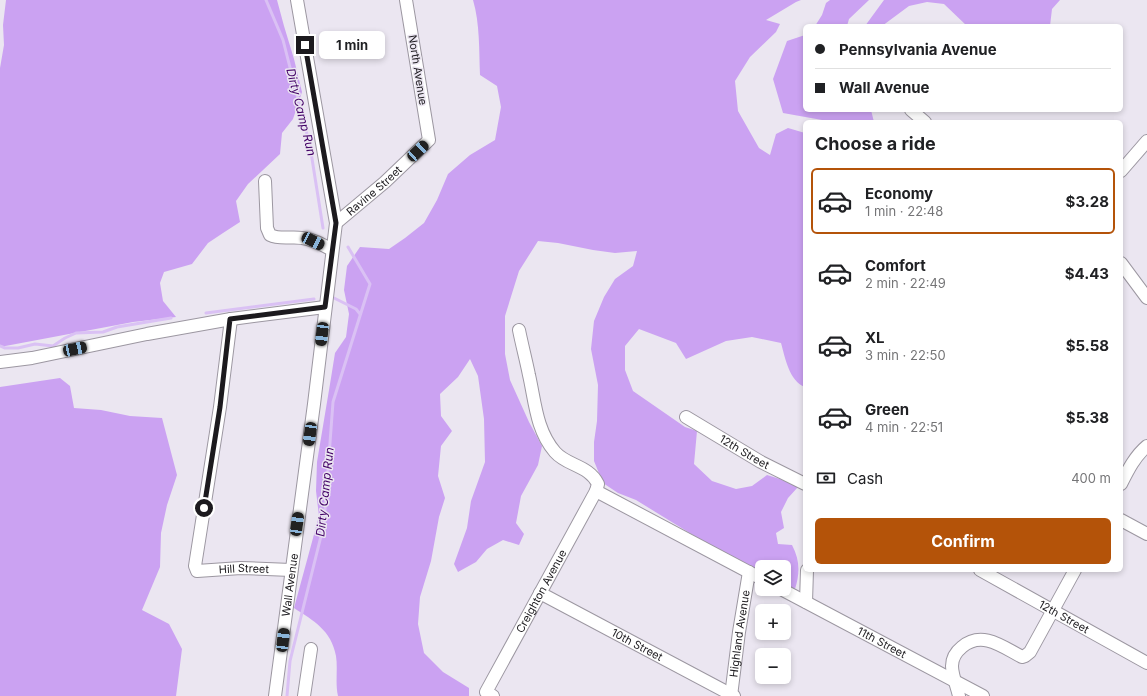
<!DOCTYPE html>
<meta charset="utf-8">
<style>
:root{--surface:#fff;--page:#f2f2f2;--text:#202124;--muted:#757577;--line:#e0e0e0;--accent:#b45309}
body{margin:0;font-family:Inter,sans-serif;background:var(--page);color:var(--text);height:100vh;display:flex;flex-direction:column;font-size:15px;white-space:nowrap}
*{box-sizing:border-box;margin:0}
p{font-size:13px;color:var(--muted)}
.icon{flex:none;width:22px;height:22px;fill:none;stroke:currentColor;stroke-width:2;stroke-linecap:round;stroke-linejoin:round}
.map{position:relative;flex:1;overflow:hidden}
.side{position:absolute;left:803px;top:120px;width:320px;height:452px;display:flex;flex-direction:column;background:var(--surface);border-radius:6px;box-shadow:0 2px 6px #0003}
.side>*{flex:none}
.top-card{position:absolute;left:803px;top:24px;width:320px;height:88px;border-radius:6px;box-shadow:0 2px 6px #0003;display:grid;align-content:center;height:88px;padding:0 12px;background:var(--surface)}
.controls{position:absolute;left:755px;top:560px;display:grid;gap:8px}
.controls a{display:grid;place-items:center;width:36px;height:36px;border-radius:6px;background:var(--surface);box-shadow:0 2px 6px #0003;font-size:20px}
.end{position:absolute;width:18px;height:18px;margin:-9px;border:5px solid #1c1a1e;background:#fff;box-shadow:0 0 0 2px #fff}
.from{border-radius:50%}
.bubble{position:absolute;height:28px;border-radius:6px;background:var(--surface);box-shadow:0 2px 6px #0003;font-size:13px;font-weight:700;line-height:28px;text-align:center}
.car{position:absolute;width:12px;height:24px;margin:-12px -6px;border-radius:5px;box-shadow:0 0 3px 1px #0007;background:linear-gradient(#222 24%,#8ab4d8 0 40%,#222 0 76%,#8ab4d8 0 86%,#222 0)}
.top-card b{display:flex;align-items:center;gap:14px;height:38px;font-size:15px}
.top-card b+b{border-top:1px solid var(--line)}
.top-card i{width:10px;height:10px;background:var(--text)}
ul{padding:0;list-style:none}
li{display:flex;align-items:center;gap:12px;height:66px;margin:0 8px 6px;padding:0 4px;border:2px solid transparent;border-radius:6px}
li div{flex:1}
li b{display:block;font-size:15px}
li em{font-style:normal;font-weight:700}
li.active{border-color:var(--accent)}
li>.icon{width:36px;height:36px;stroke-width:1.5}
h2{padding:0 12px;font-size:18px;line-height:48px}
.pay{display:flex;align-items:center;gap:10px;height:44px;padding:0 12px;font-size:15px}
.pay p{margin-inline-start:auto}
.primary-button{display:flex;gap:8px;margin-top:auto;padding:8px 12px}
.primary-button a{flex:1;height:46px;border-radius:6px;background:var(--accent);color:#fff;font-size:16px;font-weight:700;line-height:46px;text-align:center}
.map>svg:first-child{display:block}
.green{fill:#cba2f2}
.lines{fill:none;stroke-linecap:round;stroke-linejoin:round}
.stream{stroke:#dac1f4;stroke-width:3}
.minor-casing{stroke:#9c97a1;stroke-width:14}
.minor{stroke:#fff;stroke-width:12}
.route{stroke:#1c1a1e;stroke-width:5}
.labels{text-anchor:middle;stroke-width:3;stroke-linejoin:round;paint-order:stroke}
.street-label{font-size:11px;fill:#1c1a1e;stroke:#ebe6f1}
.water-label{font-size:12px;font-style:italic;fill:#430267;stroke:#ebe6f1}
</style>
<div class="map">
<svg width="1147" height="696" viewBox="0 0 1147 696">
<rect width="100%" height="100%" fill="#ebe6f1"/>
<path class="green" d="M6 0H277L284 26 294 59 302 92 293 119 282 133 280 154 248 184 236 201 240 222 223 233 208 243 192 264 164 272 160 283 163 301 176 317 133 322 0 347V68L4 45 3 25Z
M473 0H801L796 2 766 20 780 24 776 32 750 57 735 81 738 111 759 148 770 155 776 134 788 128 805 133V387C789 381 785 357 781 343L752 337 726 341 686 359 676 343 639 329 625 346V370L633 391 685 427 697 431 694 464 712 481 736 489 752 486 767 475 780 479 798 487 788 498 781 512 784 528 776 533 778 544 792 545C800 560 800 573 795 589L784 584V567H762V574L701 540 636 500 618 493 603 483 594 461V442L597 421 598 385 591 349 594 321 604 297 615 279 633 266 637 251 615 253 593 250 558 243 538 241 519 271 505 316V354L510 380 529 422 542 446 538 465 521 496 516 523 524 534 519 545 503 540 487 549 476 562 458 572 454 564 467 528 471 501 485 462 484 419 478 376 470 359 458 377 440 394 441 416 452 431 441 446 438 476 445 498 439 517 431 561 420 597 418 624 424 653 443 672 469 688V696H338C335 683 338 669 336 656 331 630 314 621 294 608L319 516 316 491 317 462 331 378 335 353 346 337 349 314 344 290 347 266 360 247 389 249 405 238 424 223 437 200 448 174 470 155 495 140 501 107 497 86 480 75C479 50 480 24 473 0Z
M830 0H869L849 19 847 26H815L822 15 826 3Z
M884 0H1060L1052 9 1050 26H967L944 4 927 2 909 6 882 26H865Z
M805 35V110H871L874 122H824L822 120 783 113 773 79 787 41Z
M60 378 70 386 74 408 101 410 130 416 162 418 177 475 167 505 161 533 160 567 142 610 169 624 182 649 176 696H0V387Z"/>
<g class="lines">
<path class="stream" d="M266 0 283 40 310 146 323 228
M334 298 356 309 360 314
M206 313 314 299
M0 346 5 348H18L35 344 53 346 65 338 76 333 103 332 117 327 171 318
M287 696 290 661 324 524 333 402 370 284 348 247"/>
<defs>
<g id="minor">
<path d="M911 110 925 122"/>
<path d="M1121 171 1147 141"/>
<path d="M265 181 267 228 270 235C280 240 292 236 302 238 313 239 323 245 332 250"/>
<path id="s1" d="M336 223 385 182 429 140 406 0"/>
<path d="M1121 263 1147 298"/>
<path id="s2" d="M231 319 220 407 195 566 197 571 241 568 291 570"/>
<path d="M0 362 32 358 147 334 231 319 325 307"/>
<path id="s3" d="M686 417 761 462 805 484"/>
<path d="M1121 484C1128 470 1135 456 1147 446"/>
<path d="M596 491 762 579"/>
<path d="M1121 520 1147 534"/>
<path id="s4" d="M980 570 1147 663"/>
<path id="s5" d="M781 589 983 696"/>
<path id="s6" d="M540 593 734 696"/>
<path d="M806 602 807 570"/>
<path id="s7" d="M275 696 314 404 336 223 297 0"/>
<path d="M304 696 311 649"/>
<path id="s8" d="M493 696 486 692 596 491 598 484C589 465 567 466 555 452 536 430 535 401 529 375 526 360 522 345 519 330"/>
<path id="s9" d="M731 696 739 632 749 572"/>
<path d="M959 696C957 687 952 675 952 666 952 658 957 651 962 647 982 630 1003 647 1022 657L1025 656 1030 652 1075 570"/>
</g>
</defs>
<use href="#minor" class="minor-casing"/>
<use href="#minor" class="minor"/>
</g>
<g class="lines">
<path class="route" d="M204 508 220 407 230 319 325 307 336 223 305 45"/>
</g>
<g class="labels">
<g class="street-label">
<text transform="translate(418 70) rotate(81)" y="4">North Avenue</text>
<text dy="4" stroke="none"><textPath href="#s1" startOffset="50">Ravine Street</textPath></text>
<text dy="4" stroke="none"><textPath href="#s3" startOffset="68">12th Street</textPath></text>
<text dy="4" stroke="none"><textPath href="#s2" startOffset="302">Hill Street</textPath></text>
<text dy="4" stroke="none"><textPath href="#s7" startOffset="112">Wall Avenue</textPath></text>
<text dy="4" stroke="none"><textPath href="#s8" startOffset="123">Creighton Avenue</textPath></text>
<text dy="4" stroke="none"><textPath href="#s4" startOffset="96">12th Street</textPath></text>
<text dy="4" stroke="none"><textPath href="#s9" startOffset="63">Highland Avenue</textPath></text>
<text dy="4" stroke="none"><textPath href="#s5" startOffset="114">11th Street</textPath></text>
<text dy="4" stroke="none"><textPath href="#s6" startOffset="110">10th Street</textPath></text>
</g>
<g class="water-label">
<text transform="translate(301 112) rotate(76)" y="4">Dirty Camp Run</text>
<text transform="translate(325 492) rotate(-84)" y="4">Dirty Camp Run</text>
</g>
</g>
</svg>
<div class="controls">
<a><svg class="icon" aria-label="layers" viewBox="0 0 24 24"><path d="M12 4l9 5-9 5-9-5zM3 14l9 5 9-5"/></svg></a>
<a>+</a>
<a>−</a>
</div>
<i class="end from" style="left:204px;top:508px"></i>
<i class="end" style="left:305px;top:45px"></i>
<div class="bubble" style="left:319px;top:31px;width:66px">1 min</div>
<i class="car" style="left:418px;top:151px;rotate:47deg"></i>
<i class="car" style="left:313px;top:241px;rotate:116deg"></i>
<i class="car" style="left:322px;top:334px;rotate:187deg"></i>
<i class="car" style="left:75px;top:349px;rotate:78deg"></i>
<i class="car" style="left:310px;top:434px;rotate:188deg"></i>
<i class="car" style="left:297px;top:524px;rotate:8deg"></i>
<i class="car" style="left:283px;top:640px;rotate:7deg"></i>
<div class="top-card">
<b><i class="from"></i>Pennsylvania Avenue</b>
<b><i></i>Wall Avenue</b>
</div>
<section class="side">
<h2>Choose a ride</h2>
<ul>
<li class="active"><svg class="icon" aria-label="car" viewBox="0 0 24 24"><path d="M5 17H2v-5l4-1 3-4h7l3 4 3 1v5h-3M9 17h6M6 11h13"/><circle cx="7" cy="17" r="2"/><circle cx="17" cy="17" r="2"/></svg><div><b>Economy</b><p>1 min · 22:48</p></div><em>$3.28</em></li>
<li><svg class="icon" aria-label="car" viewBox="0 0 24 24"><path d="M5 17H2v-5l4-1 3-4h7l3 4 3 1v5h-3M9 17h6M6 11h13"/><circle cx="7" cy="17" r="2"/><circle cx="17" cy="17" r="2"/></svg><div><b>Comfort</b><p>2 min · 22:49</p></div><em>$4.43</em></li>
<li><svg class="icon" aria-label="car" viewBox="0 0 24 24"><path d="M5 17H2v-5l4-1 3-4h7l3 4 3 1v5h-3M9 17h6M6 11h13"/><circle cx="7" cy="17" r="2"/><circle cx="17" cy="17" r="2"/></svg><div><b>XL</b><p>3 min · 22:50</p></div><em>$5.58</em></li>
<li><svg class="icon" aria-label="car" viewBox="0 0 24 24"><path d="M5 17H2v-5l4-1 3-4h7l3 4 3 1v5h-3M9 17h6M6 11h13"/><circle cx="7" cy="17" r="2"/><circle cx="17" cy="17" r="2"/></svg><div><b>Green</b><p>4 min · 22:51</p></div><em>$5.38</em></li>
</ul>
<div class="pay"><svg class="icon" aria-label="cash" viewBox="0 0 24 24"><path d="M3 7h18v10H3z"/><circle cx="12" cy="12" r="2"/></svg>Cash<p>400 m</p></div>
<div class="primary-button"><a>Confirm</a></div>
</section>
</div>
